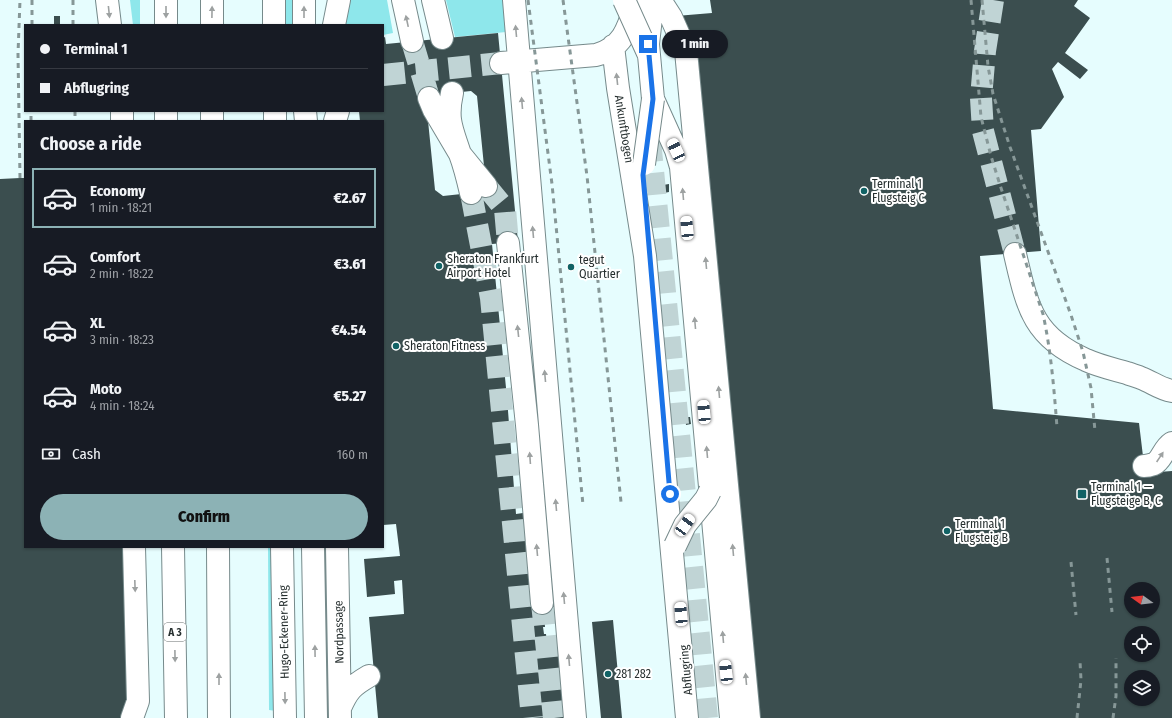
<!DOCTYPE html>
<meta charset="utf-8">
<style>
:root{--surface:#171b24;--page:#242831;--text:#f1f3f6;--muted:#9ea1a6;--line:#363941;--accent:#8cb2b5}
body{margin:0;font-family:"Fira Sans Condensed",sans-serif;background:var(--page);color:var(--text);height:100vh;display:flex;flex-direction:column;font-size:15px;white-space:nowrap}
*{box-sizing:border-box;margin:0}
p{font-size:13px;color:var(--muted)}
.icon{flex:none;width:22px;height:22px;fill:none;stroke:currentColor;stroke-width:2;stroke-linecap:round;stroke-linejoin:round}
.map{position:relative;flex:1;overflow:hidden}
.details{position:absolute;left:24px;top:120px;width:360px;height:428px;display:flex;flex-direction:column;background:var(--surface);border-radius:0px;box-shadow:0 1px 3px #0004}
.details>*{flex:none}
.top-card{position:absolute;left:24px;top:24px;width:360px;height:88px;border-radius:0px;box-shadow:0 1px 3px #0004;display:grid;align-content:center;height:88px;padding:0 16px;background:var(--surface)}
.needle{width:26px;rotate:285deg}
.controls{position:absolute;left:1124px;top:582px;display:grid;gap:8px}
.controls a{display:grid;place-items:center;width:36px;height:36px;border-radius:50%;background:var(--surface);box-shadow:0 1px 3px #0004;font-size:20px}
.end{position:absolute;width:18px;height:18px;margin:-9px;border:5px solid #1a73e8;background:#fff;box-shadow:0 0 0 2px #fff}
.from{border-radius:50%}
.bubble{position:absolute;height:28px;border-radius:14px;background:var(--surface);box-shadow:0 1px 3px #0004;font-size:13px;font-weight:800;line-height:28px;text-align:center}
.car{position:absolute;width:12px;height:24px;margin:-12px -6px;border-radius:5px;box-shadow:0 0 3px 1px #0007;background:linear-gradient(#fff 24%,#345 0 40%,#fff 0 76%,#345 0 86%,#fff 0)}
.top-card b{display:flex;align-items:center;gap:14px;height:38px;font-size:15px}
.top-card b+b{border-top:1px solid var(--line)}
.top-card i{width:10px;height:10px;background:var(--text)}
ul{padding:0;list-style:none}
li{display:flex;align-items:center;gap:12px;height:60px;margin:0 8px 6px;padding:0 8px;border:2px solid transparent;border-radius:0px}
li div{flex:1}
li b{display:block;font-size:15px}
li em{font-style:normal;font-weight:800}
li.on{border-color:var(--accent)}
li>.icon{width:36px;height:36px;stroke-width:1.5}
h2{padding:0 16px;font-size:18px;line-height:48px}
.pay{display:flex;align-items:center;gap:10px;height:44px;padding:0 16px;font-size:15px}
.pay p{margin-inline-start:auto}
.primary-button{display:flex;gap:8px;margin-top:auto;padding:8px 16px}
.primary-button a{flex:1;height:46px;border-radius:24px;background:var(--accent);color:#111;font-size:16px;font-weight:800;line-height:46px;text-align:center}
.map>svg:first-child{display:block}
.green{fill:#8ee7eb}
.building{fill:#3b4e4f;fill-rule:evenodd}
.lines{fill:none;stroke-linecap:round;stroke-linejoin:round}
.minor-tunnel{stroke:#c0d4d5;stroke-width:22;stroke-dasharray:22 11;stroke-linecap:butt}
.minor-casing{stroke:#768a8b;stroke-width:24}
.highway-casing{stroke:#768a8b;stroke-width:24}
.minor{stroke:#fff;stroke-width:22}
.highway{stroke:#fff;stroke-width:22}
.rail{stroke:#869797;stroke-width:3;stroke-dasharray:5 5;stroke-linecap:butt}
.minor-bridge-casing{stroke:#768a8b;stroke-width:24;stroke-linecap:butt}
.minor-bridge{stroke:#fff;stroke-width:22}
.oneway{fill:#9da1a1}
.route{stroke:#1a73e8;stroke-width:5}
.poi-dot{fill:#116265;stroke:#fff;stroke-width:1.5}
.labels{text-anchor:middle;stroke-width:4;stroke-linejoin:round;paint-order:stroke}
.shield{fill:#fff;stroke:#676d6d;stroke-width:1}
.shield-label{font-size:11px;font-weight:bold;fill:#262f2f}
.street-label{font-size:12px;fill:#262f2f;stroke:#fff}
.poi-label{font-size:12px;fill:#262f2f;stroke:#fff;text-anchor:start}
</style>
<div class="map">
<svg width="1172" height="718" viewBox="0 0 1172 718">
<rect width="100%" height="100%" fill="#e6fdfe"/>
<path class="green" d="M130 0H140V25H133Z
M283 0H292V25H284Z
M349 0H387L393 33 383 35V25H345Z
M446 0H504L506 32 455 37Z
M268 547H274L276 711 269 710Z"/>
<path class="building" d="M710 0H1078L1074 6 1090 18 1065 53 1088 70 1080 79 1058 62 1052 69 1064 97 1041 129 1031 130 1041 251 980 256 993 409 1139 423 1145 473 1172 471V718H741L676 16 712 13ZM1131 589H1153V611H1131ZM1131 633H1153V655H1131ZM1131 677H1153V699H1131Z
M54 16H60V24H54Z
M498 33 518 242 492 244 507 398 516 514 523 513 531 603 543 602 545 627H543L544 634H546L547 643 561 642 568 718H378L369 617 404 614 402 580 394 581 395 594 367 597 364 559 400 556 396 524 383 525V121H360L359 111H383V38L385 37 386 44ZM471 91 477 96 486 186 480 192 443 196 435 190 426 101 432 95Z
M20 178H25V547H128L134 718H0V179Z
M669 184V192L664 193 663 185Z
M685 417H690L691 424 686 425Z
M613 620 622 718H601L592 622Z"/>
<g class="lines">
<path class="minor-tunnel" d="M993 0 985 51 981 98 983 131 1015 254
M412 41 429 98
M383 75 501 63
M650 140 707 718
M486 186 505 209 508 243
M471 193 491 298 532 718
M542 603 554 718"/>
<defs>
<path id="minor" d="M107 0 110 25
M304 0V25
M403 0 412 41
M433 0 442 38
M514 0 575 718
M653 0 648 44 653 99 676 150 681 167 731 718
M660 0 671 17 686 51 749 718
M274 25V0
M334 25 339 0
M613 46 618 88 645 256 687 718
M501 63 596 55C625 47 629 25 637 0
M452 93C446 120 452 129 460 154 465 167 468 180 471 193
M429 98 434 110 460 154 486 186
M122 111V121
M275 111V121
M305 111 306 121
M335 121 338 111
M508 243 527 425 542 603
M1015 254C1027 305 1032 337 1086 360 1099 366 1113 369 1127 373 1132 375 1137 376 1141 378 1152 382 1160 389 1172 391
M1144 466C1147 466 1151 465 1154 464 1162 460 1163 449 1172 443
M282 547 285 718
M313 547 316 718
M337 547 340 718
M340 708C348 690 352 686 369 676
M132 718 138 701 134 547"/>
<path id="highway" d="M166 25V0
M212 25V0
M166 111V121
M212 111V121
M173 547 176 718
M218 547 219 718"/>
</defs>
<use href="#minor" class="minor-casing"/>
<use href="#highway" class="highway-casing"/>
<use href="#minor" class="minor"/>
<use href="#highway" class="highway"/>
<path class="rail" d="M73 0V25
M528 0 552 184 583 505
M563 0 587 176 621 502
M971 0 981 117 991 156 1000 185 1043 314C1051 351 1054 389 1057 427
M982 0 988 66 993 94 1010 147 1071 315 1083 352 1091 388 1095 431
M32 25V0
M75 111V121
M31 121V111
M20 178 18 54 20 0
M1107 558 1112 612
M1071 562 1076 615
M1077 718 1081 680 1080 661
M1113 718 1116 696V658"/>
<defs>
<path id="minor-bridge" d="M624 0 648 53
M644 164 653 99
M675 546 685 525 706 499 710 491"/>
</defs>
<use href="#minor-bridge" class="minor-bridge-casing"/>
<use href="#minor-bridge" class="minor-bridge"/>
</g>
<defs><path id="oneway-solid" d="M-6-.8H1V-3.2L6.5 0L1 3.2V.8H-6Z"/></defs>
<g class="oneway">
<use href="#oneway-solid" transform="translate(109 12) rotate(84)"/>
<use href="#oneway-solid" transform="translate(166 12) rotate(90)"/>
<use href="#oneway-solid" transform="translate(212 12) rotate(-89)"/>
<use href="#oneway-solid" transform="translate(304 12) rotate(-90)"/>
<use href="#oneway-solid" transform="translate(407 21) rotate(-102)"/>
<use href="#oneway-solid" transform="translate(516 31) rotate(-95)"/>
<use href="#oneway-solid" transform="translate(617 79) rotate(-96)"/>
<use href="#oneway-solid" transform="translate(522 103) rotate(-95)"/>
<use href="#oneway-solid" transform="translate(683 194) rotate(-95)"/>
<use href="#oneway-solid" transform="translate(533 232) rotate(-95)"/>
<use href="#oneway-solid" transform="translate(706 263) rotate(-95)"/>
<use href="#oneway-solid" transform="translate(695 323) rotate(-95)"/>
<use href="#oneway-solid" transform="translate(518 331) rotate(-96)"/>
<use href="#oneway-solid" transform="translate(545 376) rotate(-95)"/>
<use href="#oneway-solid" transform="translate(719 392) rotate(-95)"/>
<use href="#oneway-solid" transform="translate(707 452) rotate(-95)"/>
<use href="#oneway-solid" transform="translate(1160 457) rotate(-56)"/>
<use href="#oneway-solid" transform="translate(530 458) rotate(-94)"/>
<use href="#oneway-solid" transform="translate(556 505) rotate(-95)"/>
<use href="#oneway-solid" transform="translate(537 550) rotate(-95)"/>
<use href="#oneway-solid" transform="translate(733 550) rotate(-95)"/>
<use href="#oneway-solid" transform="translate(135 586) rotate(88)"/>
<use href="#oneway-solid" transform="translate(564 598) rotate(-95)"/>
<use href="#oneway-solid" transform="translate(723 637) rotate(-95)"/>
<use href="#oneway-solid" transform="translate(315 651) rotate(-91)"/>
<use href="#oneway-solid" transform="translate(175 656) rotate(89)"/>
<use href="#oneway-solid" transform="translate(569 660) rotate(-95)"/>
<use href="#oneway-solid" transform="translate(219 679) rotate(-90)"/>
<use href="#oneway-solid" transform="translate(746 679) rotate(-95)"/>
<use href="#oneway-solid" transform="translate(285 698) rotate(89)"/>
</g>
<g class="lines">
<path class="route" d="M648 44 653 99 643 175 670 494"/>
</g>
<g class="poi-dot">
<circle cx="864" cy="191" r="4"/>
<circle cx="439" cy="266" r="4"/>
<circle cx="571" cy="267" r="4"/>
<circle cx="396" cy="346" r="4"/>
<rect x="1077" y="489" width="10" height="10" rx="2"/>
<circle cx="947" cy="531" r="4"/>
<circle cx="608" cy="674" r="4"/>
</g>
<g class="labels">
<rect class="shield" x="164" y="623" width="22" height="18" rx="3"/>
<g class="shield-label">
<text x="175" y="636">A 3</text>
</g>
<g class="street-label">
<text transform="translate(624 129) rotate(81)" y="4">Ankunftbogen</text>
<text transform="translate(284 632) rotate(-91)" y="4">Hugo-Eckener-Ring</text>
<text transform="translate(339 632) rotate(-91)" y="4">Nordpassage</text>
<text transform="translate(686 670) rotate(-95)" y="4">Abflugring</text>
</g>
<g class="poi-label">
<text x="872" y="188">Terminal 1<tspan x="872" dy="14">Flugsteig C</tspan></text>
<text x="447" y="263">Sheraton Frankfurt<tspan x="447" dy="14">Airport Hotel</tspan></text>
<text x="579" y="264">tegut<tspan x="579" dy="14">Quartier</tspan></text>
<text x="404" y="350">Sheraton Fitness</text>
<text x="1091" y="491">Terminal 1 —<tspan x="1091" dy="14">Flugsteige B, C</tspan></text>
<text x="955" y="528">Terminal 1<tspan x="955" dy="14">Flugsteig B</tspan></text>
<text x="616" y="678">281 282</text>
</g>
</g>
</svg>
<div class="controls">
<a><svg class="needle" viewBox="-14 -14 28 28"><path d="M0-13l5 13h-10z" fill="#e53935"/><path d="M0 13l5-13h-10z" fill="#9ea1a6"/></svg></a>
<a><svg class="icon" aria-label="locate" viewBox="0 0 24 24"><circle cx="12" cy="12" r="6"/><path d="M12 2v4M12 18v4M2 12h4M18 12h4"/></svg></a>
<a><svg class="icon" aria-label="layers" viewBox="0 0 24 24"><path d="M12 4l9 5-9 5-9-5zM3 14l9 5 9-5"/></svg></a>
</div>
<i class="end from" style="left:670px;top:494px"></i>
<i class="end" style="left:648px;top:44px"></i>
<div class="bubble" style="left:662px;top:30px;width:66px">1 min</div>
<i class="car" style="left:676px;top:150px;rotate:335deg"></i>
<i class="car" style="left:687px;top:228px;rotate:355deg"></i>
<i class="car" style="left:704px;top:412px;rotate:355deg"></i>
<i class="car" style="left:685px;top:525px;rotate:36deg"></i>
<i class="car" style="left:681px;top:614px;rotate:355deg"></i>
<i class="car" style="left:726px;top:672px;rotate:354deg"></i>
<div class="top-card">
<b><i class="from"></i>Terminal 1</b>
<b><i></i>Abflugring</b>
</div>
<section class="details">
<h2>Choose a ride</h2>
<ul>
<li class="on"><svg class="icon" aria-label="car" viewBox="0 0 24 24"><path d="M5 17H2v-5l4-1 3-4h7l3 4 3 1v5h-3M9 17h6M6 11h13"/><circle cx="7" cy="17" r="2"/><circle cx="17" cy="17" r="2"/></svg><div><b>Economy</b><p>1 min · 18:21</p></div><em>€2.67</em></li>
<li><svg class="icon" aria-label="car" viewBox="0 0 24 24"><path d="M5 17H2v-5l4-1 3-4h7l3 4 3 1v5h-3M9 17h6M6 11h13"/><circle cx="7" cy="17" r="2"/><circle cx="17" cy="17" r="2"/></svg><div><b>Comfort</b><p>2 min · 18:22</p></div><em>€3.61</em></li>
<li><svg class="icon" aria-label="car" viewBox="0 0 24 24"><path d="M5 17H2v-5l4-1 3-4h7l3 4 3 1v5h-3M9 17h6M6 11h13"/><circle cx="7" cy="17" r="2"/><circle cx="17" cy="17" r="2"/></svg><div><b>XL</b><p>3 min · 18:23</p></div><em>€4.54</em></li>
<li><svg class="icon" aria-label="car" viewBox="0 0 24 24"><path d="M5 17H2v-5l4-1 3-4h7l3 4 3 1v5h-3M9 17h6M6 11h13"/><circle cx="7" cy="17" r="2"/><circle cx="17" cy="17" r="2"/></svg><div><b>Moto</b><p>4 min · 18:24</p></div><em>€5.27</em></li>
</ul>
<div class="pay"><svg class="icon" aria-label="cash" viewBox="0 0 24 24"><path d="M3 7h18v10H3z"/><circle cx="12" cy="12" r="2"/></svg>Cash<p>160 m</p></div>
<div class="primary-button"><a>Confirm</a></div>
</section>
</div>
